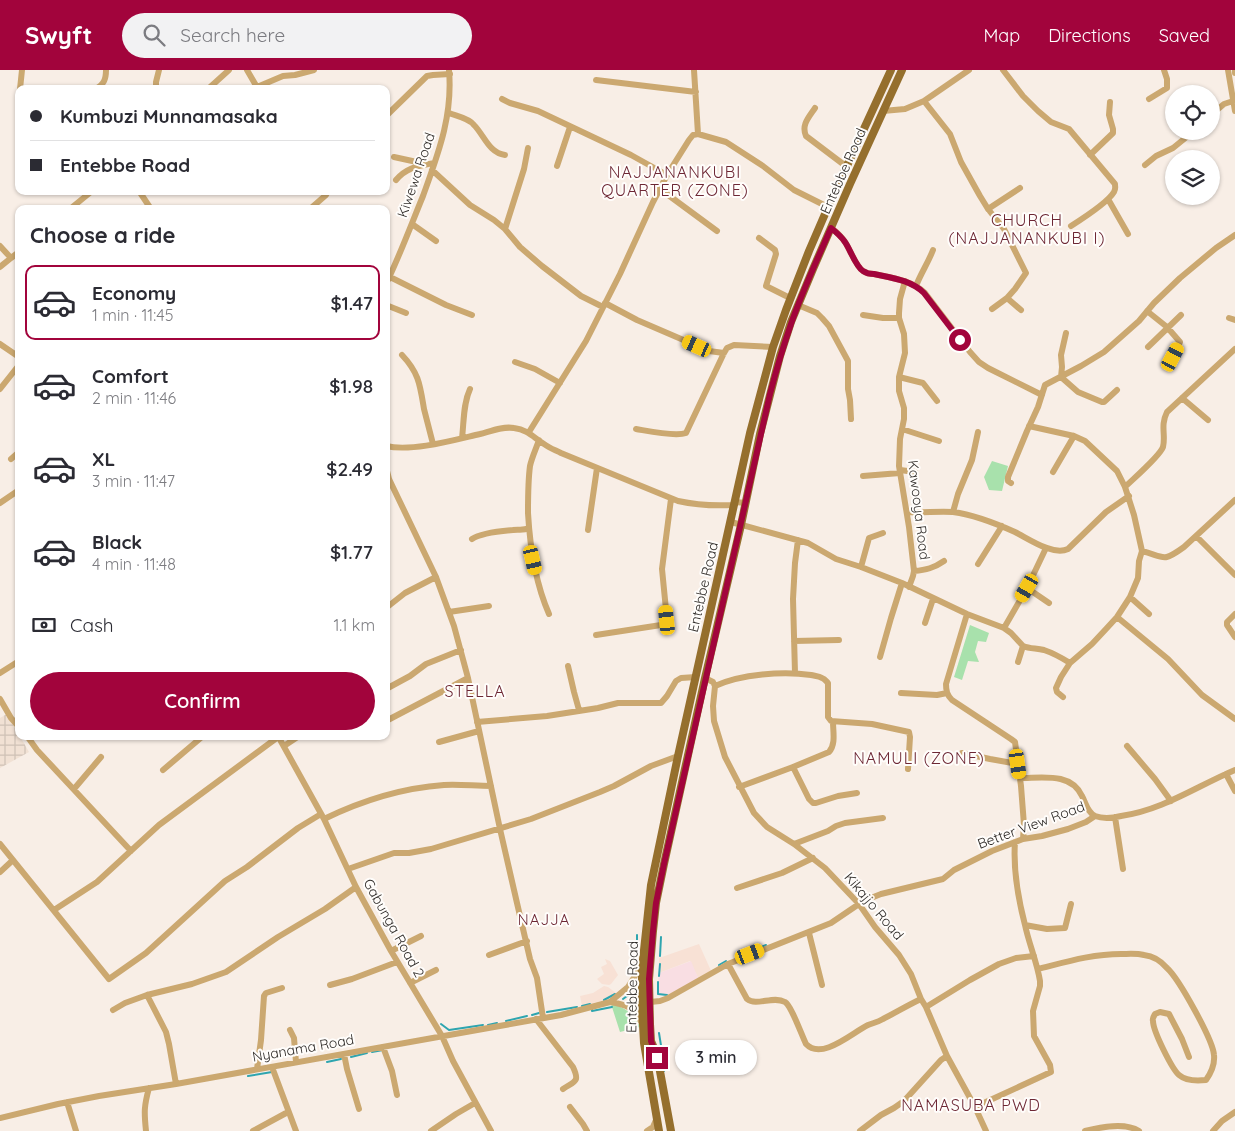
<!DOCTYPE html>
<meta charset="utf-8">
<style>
:root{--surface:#fff;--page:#f2f2f3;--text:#2b2b33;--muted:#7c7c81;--line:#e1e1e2;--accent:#a2043c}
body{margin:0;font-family:Quicksand,sans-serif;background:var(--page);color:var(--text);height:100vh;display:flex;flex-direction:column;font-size:19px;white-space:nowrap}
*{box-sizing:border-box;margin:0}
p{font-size:16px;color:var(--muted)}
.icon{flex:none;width:28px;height:28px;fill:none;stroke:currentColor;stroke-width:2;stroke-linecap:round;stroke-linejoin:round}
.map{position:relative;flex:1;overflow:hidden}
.sheet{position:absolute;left:15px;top:135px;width:375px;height:535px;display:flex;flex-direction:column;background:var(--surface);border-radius:10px;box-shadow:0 1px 4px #0004}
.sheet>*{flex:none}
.guide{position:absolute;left:15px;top:15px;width:375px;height:110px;border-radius:10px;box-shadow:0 1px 4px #0004;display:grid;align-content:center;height:110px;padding:0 15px;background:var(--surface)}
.fabs{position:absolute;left:1165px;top:15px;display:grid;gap:10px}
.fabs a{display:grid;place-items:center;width:55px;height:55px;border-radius:50%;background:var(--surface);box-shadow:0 1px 4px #0004;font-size:25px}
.end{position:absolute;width:22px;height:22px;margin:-11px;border:6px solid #a2043c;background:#fff;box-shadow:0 0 0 2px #fff}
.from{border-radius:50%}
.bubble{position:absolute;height:35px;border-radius:18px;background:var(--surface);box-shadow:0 1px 4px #0004;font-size:16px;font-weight:600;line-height:35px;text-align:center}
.car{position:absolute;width:15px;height:30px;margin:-15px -8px;border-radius:6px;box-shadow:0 0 4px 1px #0007;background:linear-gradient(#f5c518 24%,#345 0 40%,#f5c518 0 76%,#345 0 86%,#f5c518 0)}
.guide b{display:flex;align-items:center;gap:18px;height:48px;font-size:19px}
.guide b+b{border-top:1px solid var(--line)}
.guide i{width:12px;height:12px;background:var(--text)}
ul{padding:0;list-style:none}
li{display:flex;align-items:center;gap:15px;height:75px;margin:0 10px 8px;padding:0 5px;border:2px solid transparent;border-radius:10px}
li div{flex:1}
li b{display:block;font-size:19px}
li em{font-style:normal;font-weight:600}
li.on{border-color:var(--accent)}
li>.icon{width:45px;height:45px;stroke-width:1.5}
h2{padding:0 15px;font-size:22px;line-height:60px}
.pay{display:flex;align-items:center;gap:12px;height:55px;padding:0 15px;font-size:19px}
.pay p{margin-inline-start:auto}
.cta{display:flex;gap:10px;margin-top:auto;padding:10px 15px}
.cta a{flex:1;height:58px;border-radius:30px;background:var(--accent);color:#fff;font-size:20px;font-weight:600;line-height:58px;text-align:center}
header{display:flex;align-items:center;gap:30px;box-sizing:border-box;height:70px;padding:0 25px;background:var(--accent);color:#fff}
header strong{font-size:24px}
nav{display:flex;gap:28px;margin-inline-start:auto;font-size:18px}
.search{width:350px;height:45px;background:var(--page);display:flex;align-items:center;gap:12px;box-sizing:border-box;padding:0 18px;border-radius:28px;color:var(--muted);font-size:19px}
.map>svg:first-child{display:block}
.commercial{fill:#f8e1d5}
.industrial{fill:url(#industrial-grid)}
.education{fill:#f9dee3}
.green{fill:#a8e1ac}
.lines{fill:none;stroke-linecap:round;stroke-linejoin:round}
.stream{stroke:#2ea5af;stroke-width:2}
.minor{stroke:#cba870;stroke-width:6}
.major{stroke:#956f2d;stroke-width:8}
.route{stroke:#a2043c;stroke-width:6}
.labels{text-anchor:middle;stroke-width:4;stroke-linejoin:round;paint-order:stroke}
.street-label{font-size:14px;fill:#2f2b28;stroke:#fffdfb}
.neighbourhood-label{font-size:15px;letter-spacing:1px;fill:#6d2734;stroke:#fffdfb}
.quarter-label{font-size:16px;letter-spacing:1px;fill:#6d2734;stroke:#fffdfb}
</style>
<header>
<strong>Swyft</strong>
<div class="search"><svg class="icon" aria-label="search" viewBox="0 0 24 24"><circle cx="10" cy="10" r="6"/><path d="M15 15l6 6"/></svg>Search here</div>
<nav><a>Map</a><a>Directions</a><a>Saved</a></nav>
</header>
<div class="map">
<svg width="1235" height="1061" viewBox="0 0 1235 1061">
<defs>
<pattern id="industrial-grid" width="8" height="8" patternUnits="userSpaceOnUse" patternTransform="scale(1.25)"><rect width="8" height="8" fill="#f1e1d4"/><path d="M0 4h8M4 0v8" fill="none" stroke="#cfc1b6"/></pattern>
</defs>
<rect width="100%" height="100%" fill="#f8eee6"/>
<path class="commercial" d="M699 874 712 903 699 910 690 891 659 903V888Z
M605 889 610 891 618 905 611 914 609 915 602 914 597 909 604 904 601 897 607 894Z
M604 916 608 917 616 923 605 930 582 936 580 926 593 923Z"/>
<path class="industrial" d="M7 644 29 682 0 698V648Z"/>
<path class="education" d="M691 891 699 910 667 925 658 924 659 912H658L659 903Z"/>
<path class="green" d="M992 391 1008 396 1002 421 989 420 984 407Z
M970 555 989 563 986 572 978 571 975 582 979 592 968 591 962 610 954 607Z
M611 934C625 937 634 944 640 957L620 962Z"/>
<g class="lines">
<path class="stream" d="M637 877V865
M747 883 766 875
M660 886 661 867
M719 895 726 891
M659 906 660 894
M658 924V912
M658 924 667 925
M623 929 627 926 640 925
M604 930 615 924
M582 936 590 934
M592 939V941L612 937
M547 942 577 937
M532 945 539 943
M506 951 527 946
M441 954 449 960 483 955
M488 955 497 953
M659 963 663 988 664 1001
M372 982 383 980
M351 987 367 983
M327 992 341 989
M248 1006 272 1002"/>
<path class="minor" d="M247 0 258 19
M1003 0 1023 26 1038 41 1051 52 1069 59 1115 114C1115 118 1116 118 1114 122 1108 132 1082 149 1071 156
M1228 0 1235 41
M1235 0V3
M596 10 696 22
M257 17 283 6 295 5 314 0
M20 19 22 0
M95 19C104 15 106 9 106 0
M156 19V12L159 0
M208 19 229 0
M19 27V33
M502 29 510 33 538 41 631 85 667 105
M1149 29 1167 18V9L1164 0
M924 31 950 64 961 92 980 126 988 139 1004 159 1026 203 1015 219 1007 228 1021 240
M815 38C809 47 801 55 806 66L847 97
M883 41 905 39 924 31 969 0
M449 43C456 46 469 48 474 55 484 65 489 83 505 85
M1211 45 1224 34 1233 31
M386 46 427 6 433 5 450 4
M698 64 726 72 763 96 794 120 828 137
M1090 85 1113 63V59L1109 45 1110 32
M394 87 426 94
M1145 95 1156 86 1173 78 1194 61
M557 96 570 57
M432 100 470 135 494 150 505 159 520 177 542 196 581 226 603 237
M396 110C407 97 419 96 434 93
M660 119 717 161
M139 121 151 139
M1108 129 1128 164
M70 139 92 121
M310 139 326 125 328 121
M988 139 1020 118
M412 154 436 171
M831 158C837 162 841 166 845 172 850 179 856 197 863 201 866 203 871 204 874 204 892 208 911 210 925 223L970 282 979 292 988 298 1042 325
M505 159 524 99 528 78
M759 168 775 180 776 184 766 216 790 228
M0 176 11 188 19 182
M0 197 11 188
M390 207 446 235 472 245
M905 211 900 229 899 243V248L904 264 905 283 899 307 923 313 937 331
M386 214C400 185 411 155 423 126 438 84 453 46 449 0
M916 216C921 203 928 193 933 180
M605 233 637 250 709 281 724 283
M386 235 406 243
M798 235 817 243 822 248 829 256 848 291V319L850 330 851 349
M992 239 1007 228
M1147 241 1167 257 1180 272 1173 287
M863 245 883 248H899
M1229 248 1235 250
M1066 263 1061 285 1062 297 1061 307 1078 322 1102 332H1104L1117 320
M0 274 19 287
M1148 277 1181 245
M402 285C419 303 420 315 424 339 427 351 430 362 433 374
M515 292 535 299 560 313
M899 307V321L904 338V349L900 369 899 396 909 457 914 501 913 506 909 517
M0 319 19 295
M1182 328 1208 350
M1029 356 1074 366 1085 371 1117 401 1125 417 1134 445 1142 481C1165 487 1162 493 1184 477L1235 430
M636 359C648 361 675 367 686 363L724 283 727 278 734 275 773 277
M902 359 939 371
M529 362 586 271 620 204 653 132 667 105 689 70 693 65 698 64 694 0
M462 368C464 352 463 334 470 319
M539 370C536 379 532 387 530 396 528 411 528 427 528 443 530 478 535 512 549 544
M386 376C412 382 454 370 480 364 491 361 503 356 514 358 528 360 533 367 544 374 549 378 555 380 561 383L678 431C696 435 714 436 733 435L735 432 746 433
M11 389 19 382
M386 397 389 409 436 507 454 556 468 608 500 759 517 833 530 889 537 908 543 948
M900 400 915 402
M1053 402 1074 366
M863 406 900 403
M1011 413 1008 411V407L1027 361 1038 337 1045 315 1081 296 1104 282 1139 251 1154 233 1180 208 1216 178 1235 165
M1125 417C1133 409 1160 386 1163 377 1166 365 1160 356 1167 342L1235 279
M0 433 19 420
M907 442C922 443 938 441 953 442 975 445 995 453 1015 462 1029 469 1053 486 1068 479L1106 442 1129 426
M953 442 958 424 972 390 978 362
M731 452 808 473 836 489 861 497 902 513 967 544 1004 558 1011 563 1023 576 1018 592
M588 460 597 398
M1196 466 1235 505
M472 469C481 463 501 461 513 460 519 459 523 461 529 458
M978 494 1002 456
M861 497 869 468 883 463
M914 501C926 500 934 498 944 491
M1027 518 1049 533
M1130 527 1149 544
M386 538 405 523 436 507
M449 542 489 536
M967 544 946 614C946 621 947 625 952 630L1011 669 1015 672 1021 716 1024 755 1023 769
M1235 544 1227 552V555L1235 567
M1117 547 1168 589 1202 625 1235 649
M925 553 933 529
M1004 558 1027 518 1046 478
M596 565 661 555 665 553 667 550 662 499 671 429
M794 571 839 570
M1023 576C1030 579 1036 578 1044 580 1053 583 1062 588 1070 593
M880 587 891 548 902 513
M568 596 574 622 579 640
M0 603 19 591
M795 603 793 529 795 493 798 470
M705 608 713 612 715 616 713 636 714 651 725 687 754 743 767 757 794 774 825 798 859 834 875 857 899 885 911 904 921 929 926 937 947 986 975 1037 986 1061
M715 616C741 604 783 601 811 605 815 606 819 606 822 608 825 609 826 611 828 613V647L831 651 872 654 909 662 910 667 908 699
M386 619 410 606 426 594 461 580
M901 623 937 625 947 623
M1063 627 1057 622 1056 618 1061 607 1070 593 1092 574 1106 559 1117 547 1130 527 1138 508 1139 491 1142 481
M0 629 11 648 19 657
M386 651 468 608
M477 652 547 646 598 638 618 633H661L667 626 676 611 681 608 696 607
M27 666 37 680 131 781
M278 666 324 749 356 817 391 881 442 966 453 991 491 1061
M439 672 479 661
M284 676 299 666
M1127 676 1155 709 1171 731
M962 683 990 689 1018 694
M793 697 809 729 813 733H816L838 726 857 723
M163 700 203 666
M1226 704 1235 721
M1020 708C1042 708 1071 702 1082 726 1086 733 1087 742 1095 746
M739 717 793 697 829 682C836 674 833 662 833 652
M74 719 101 687
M1115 747 1123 799
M324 749C361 731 402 718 444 715 459 714 475 716 491 716
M0 774 109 909 146 883 225 811 247 797 298 758 321 744
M794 774 828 761 836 756 845 753 883 748
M348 799 394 783H409L431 779 531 749 600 722 614 716 651 696 678 686
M0 802 13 790
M737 818 782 803 813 788
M54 840 97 812 159 755 278 667
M1025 855 1047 859 1065 858 1071 834
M809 863 822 915
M391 881 421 866
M489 885 527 871
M728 894 747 929C757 937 773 925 785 932 791 935 802 966 806 974 822 991 853 962 868 955 873 953 878 952 883 949 895 943 908 935 921 929
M1038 899C1066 892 1092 884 1121 884 1128 884 1136 883 1144 885 1153 886 1161 891 1167 898 1179 909 1213 970 1214 985 1215 995 1211 1003 1206 1010 1197 1011 1186 1011 1179 1005 1172 999 1153 961 1153 951 1152 949 1154 946 1155 944L1160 942 1169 944 1182 969 1189 987
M410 913 436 900
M330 915 352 909 397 892
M147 925 166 962 169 974 176 1014
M610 932C625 934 636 938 642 954
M650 932 660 931 668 928 728 894 831 853 859 834 871 828 881 824 943 809 954 800 992 781 1023 769 1042 766 1068 759 1086 752 1095 746C1103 749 1113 748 1121 746 1163 740 1197 716 1235 700
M926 937 970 910 999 894 1016 888 1034 886
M113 940 125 933 147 925 192 914 226 902 278 867 325 839 356 817
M536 949 573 997C580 1012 575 1011 563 1019
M290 960 294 968 296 992
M383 977 392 1001 397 1025
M344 984 347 999 359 1039
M272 997 296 1061
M257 999 261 970 264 926 266 923 282 918
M67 1032 76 1061
M570 1037 583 1054 587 1061
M975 1037 1051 1002 1050 995 1034 966 1033 941 1040 916V911C1037 892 1029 874 1025 855 1018 828 1013 799 1015 772
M0 1048 58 1034 99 1026 176 1014 561 945 610 932 628 917 638 901 640 893
M146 1061C144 1042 144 1036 149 1018
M253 1061 288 1042
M431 1061 456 1044 475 1033
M647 1061 653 1057 656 1050
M860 1061 881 1045 894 1038 904 1031 941 990 947 986
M1085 1061C1101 1057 1125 1052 1139 1061
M1213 1061 1222 1051 1235 1042"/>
<path class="major" d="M659 1061 644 973 642 936V899L651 815 678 686 750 363 773 277 786 240 809 181 828 137 891 0
M671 1061 657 985 651 971 650 954 649 909 653 861 656 833 664 794 705 608 741 455 760 364 780 286 791 252 813 199 850 114 902 0"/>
</g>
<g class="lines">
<path class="route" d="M657 988 651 971 649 909 653 861 656 833 664 794 770 324C776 301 783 277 791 254 802 222 817 190 831 158 836 162 841 166 845 172 850 179 856 197 863 201 866 203 871 204 874 204 892 208 911 210 924 223L960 270"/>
</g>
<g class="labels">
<g class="street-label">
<text transform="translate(843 101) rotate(-66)" y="5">Entebbe Road</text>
<text transform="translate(416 105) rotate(-71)" y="5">Kiwewa Road</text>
<text transform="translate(919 440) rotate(83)" y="5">Kawooya Road</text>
<text transform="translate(703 517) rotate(-77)" y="5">Entebbe Road</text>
<text transform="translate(1031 755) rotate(-20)" y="5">Better View Road</text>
<text transform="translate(874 836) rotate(50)" y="5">Kikajjo Road</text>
<text transform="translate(394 858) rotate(61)" y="5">Gabunga Road 2</text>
<text transform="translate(632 917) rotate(-89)" y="5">Entebbe Road</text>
<text transform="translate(303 978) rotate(-10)" y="5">Nyanama Road</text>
</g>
<g class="neighbourhood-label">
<text x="544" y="855">NAJJA</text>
</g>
<g class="quarter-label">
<text x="675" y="108">NAJJANANKUBI<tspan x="675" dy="18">QUARTER (ZONE)</tspan></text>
<text x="1027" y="156">CHURCH<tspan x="1027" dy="18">(NAJJANANKUBI I)</tspan></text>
<text x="475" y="627">STELLA</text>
<text x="919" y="694">NAMULI (ZONE)</text>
<text x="971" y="1041">NAMASUBA PWD</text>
</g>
</g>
</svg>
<div class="fabs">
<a><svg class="icon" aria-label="locate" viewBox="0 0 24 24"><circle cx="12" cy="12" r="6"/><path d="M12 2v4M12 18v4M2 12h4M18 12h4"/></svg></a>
<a><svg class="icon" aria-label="layers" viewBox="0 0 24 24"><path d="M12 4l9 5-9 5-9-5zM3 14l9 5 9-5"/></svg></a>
</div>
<i class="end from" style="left:960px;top:270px"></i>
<i class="end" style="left:657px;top:988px"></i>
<div class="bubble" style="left:675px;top:970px;width:82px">3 min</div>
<i class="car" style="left:697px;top:276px;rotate:294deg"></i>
<i class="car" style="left:1173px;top:287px;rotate:28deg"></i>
<i class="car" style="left:533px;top:490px;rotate:167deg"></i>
<i class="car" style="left:1027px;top:518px;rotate:210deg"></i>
<i class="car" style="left:667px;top:550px;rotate:354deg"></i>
<i class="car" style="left:1018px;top:694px;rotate:172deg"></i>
<i class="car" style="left:750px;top:884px;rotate:69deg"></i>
<div class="guide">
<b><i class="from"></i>Kumbuzi Munnamasaka</b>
<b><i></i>Entebbe Road</b>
</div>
<section class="sheet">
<h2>Choose a ride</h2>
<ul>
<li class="on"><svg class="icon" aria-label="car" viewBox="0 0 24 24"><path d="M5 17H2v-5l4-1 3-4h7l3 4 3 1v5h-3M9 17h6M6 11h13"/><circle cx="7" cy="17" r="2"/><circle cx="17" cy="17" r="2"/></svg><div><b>Economy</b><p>1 min · 11:45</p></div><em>$1.47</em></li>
<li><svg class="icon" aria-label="car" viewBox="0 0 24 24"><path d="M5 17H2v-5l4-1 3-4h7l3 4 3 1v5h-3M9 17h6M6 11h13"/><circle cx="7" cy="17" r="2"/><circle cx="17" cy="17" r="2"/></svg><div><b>Comfort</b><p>2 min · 11:46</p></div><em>$1.98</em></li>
<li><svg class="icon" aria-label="car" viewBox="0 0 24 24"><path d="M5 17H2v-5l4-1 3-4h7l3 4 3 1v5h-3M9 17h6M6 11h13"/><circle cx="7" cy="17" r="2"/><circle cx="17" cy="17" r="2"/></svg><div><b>XL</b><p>3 min · 11:47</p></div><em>$2.49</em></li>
<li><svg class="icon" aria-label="car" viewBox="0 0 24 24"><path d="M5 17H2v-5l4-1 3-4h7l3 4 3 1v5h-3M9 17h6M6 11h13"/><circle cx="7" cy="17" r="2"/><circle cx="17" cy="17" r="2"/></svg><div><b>Black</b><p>4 min · 11:48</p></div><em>$1.77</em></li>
</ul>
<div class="pay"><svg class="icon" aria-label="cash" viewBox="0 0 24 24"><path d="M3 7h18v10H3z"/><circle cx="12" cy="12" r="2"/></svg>Cash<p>1.1 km</p></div>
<div class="cta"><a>Confirm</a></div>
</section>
</div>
